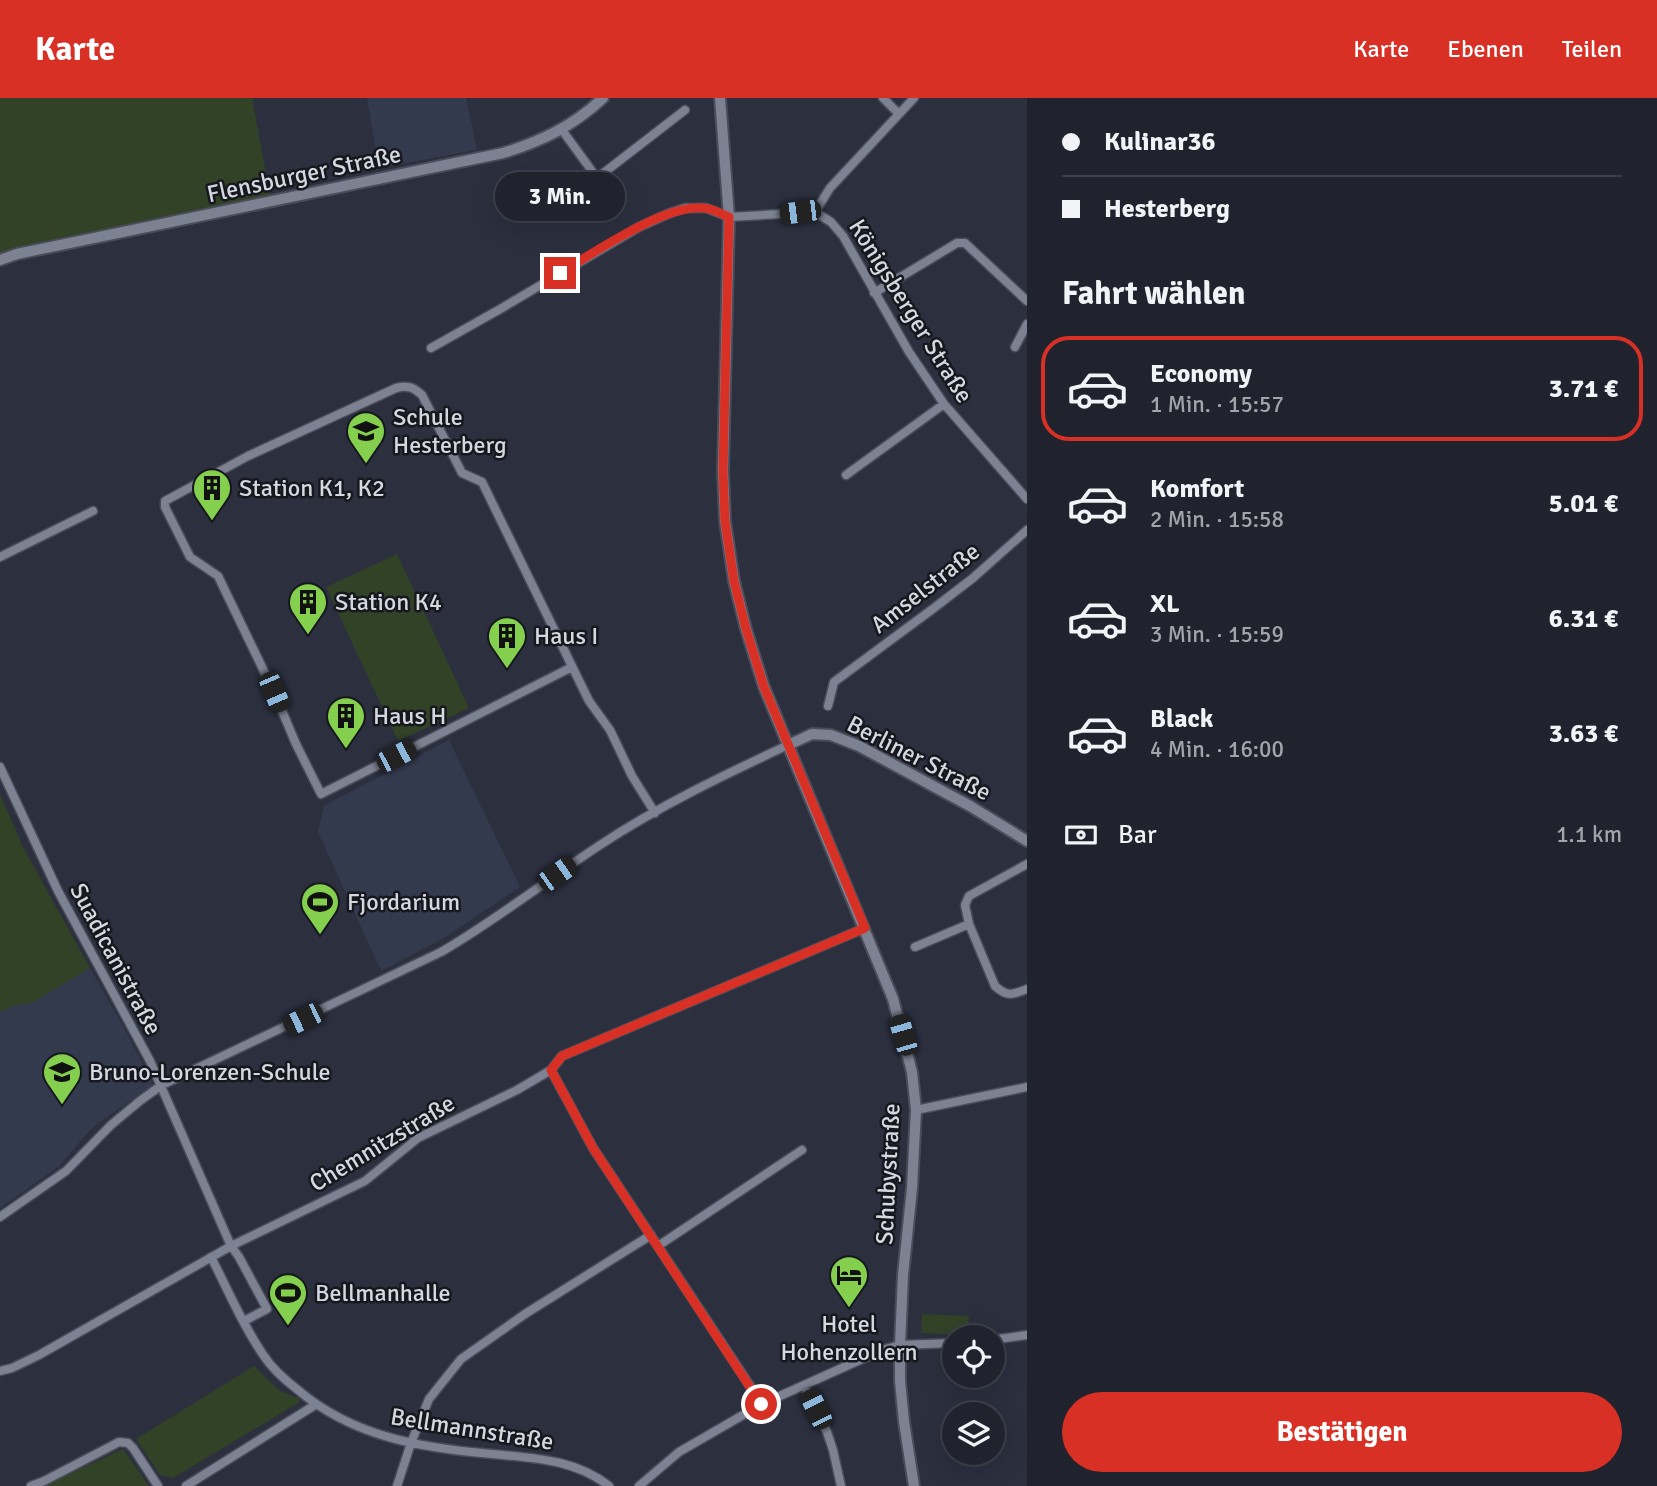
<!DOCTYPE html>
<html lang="de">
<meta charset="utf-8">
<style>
:root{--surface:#20232e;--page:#2d2f3a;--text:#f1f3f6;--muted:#a2a4aa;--line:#3d404a;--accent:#d93025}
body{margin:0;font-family:Signika,sans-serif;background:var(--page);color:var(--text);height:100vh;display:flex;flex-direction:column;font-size:26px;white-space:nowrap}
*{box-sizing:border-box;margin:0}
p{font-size:23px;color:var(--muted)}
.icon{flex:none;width:38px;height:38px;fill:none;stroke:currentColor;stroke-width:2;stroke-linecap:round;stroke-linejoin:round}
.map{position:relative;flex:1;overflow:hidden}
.side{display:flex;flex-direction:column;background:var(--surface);width:630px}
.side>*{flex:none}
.hud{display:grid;align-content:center;height:154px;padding:0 35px;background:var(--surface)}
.controls{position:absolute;left:942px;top:1227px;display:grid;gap:14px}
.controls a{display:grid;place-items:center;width:63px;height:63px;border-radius:50%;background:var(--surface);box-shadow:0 7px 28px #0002,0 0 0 2px var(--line);font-size:35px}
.end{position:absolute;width:32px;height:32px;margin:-16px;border:9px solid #d93025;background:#fff;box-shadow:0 0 0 4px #fff}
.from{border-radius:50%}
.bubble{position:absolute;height:49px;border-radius:24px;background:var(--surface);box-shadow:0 7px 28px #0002,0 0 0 2px var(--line);font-size:23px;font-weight:700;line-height:49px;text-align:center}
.car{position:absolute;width:21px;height:42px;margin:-21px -10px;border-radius:9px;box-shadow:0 0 5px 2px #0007;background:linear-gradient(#222 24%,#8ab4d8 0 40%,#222 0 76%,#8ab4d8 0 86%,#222 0)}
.hud b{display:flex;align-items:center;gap:24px;height:66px;font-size:26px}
.hud b+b{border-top:2px solid var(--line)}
.hud i{width:18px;height:18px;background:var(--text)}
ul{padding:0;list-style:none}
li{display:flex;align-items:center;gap:21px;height:105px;margin:0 14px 10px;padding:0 21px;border:4px solid transparent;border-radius:28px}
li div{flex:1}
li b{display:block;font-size:26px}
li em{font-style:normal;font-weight:700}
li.active{border-color:var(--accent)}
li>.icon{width:63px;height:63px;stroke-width:1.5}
h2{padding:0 35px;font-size:32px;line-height:84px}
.pay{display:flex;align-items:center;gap:18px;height:77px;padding:0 35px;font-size:26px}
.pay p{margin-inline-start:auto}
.action{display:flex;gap:14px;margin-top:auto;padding:14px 35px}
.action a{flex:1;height:80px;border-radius:42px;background:var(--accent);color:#fff;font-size:28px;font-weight:700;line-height:80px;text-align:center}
header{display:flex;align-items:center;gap:42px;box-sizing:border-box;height:98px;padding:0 35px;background:var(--accent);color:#fff}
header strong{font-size:33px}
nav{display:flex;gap:38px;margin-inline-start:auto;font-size:24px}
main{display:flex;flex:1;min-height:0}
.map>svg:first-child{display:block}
.built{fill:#343a4e}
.green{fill:#314227}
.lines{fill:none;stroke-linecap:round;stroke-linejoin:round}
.street-casing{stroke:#4a4d59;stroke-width:11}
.secondary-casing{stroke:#4a4d59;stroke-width:14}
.street{stroke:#7d8293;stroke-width:8}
.secondary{stroke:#7d8293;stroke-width:10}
.route{stroke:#d93025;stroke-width:9}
.labels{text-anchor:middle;stroke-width:5;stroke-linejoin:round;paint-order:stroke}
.street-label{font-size:24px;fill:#d5d8e1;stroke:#16181e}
.poi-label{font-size:24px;fill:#d5d8e1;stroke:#16181e;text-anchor:start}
</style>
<header>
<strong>Karte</strong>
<nav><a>Karte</a><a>Ebenen</a><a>Teilen</a></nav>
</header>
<main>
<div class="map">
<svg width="1027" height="1388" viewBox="0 0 1027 1388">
<rect width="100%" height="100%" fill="#2b2f3e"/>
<path class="built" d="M367 0H466L477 52 379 70Z
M449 642 520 789 444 840 381 873 318 734 324 708Z
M90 870 127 935 153 987 93 1029 58 1069 0 1110V914L16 907 32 905Z"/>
<path class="green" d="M0 0H252L270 97 33 146 0 156Z
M397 456 469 610 398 643 326 489Z
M0 696 23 749 90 870 32 905 16 907 0 914Z
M922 1216 969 1218 968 1237 921 1235Z
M254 1268 280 1293 298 1300 300 1303 298 1305 173 1380 160 1377 136 1341Z
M123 1351 149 1388H43Z"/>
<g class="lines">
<defs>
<path id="street" d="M883 0 898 15
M562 32 597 80 685 12
M815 114 831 124 843 138 909 254 944 306 1027 401
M815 114 830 90 914 0
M874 195 957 145H965L1027 203
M1015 249 1027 226
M431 250 502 210 639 129 670 115 685 110H706L729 119 815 114
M846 377 944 306
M0 459 93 413
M572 569 321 696 296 646 274 594 218 478 190 459 165 409V403L248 358 396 290C408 287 413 289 422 297L462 375 482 384 589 603 610 632 632 678 655 715
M828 608 834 584 934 510 973 480 1027 432
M0 669 58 793 150 963 231 1148 239 1159 267 1211 244 1223
M1027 766 969 798 965 807 969 826 995 888C1007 899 1012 897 1027 891
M915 849 969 826
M551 972 593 1050 762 1306
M916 1012 1027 989
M0 1119 66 1073 111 1027 141 1002 162 987 441 854C496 822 547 782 600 747 659 708 724 677 788 647
M658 1148 802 1052
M211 1159C228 1192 243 1228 264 1258 273 1272 285 1282 298 1292 353 1339 422 1350 492 1356 533 1360 575 1361 609 1388
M992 1242 1027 1237
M0 1273 12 1270 39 1257 231 1148 365 1083 418 1040 517 992 551 972 562 958 865 830
M804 1287 827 1334 833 1352 841 1388
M31 1388 44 1383 119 1344 128 1345 133 1350 158 1388
M186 1388 315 1307
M397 1388 411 1345 429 1301 461 1261 525 1216 651 1137
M639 1388 679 1354 762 1306 882 1252 900 1247 954 1245"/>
<path id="secondary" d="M720 0 729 119 723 373 725 423 734 483 746 531 764 589 893 901 912 974 916 1012 912 1090 903 1177 900 1247V1283L904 1324 914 1388
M0 162 17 156 503 55C542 43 573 28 603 0
M788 647 812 636 831 637 859 648 970 708 1027 743"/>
</defs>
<use href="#street" class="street-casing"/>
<use href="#secondary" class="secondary-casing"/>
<use href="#street" class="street"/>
<use href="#secondary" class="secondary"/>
</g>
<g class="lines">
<path class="route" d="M560 175C595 154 663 107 703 110 712 110 721 116 729 119L723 373 725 423 734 483 746 531 764 589 865 830 562 958 551 972 593 1050 761 1306"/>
</g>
<defs>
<symbol id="school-pin" viewBox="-11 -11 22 30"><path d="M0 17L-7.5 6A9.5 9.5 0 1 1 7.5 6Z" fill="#84d04e" stroke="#16181e"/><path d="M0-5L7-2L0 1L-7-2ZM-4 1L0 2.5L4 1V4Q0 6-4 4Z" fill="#111"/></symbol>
<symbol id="building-pin" viewBox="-11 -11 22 30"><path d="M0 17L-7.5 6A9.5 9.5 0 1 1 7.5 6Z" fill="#84d04e" stroke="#16181e"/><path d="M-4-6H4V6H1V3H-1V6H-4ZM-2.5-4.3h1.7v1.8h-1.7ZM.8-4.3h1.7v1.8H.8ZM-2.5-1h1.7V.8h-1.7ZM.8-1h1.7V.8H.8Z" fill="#111"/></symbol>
<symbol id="stadium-pin" viewBox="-11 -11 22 30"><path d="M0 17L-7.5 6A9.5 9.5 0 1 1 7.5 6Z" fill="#84d04e" stroke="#16181e"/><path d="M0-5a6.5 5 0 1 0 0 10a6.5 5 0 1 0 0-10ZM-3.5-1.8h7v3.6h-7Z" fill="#111"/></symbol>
<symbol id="hotel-pin" viewBox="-11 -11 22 30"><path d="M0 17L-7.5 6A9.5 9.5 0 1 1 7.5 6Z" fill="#84d04e" stroke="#16181e"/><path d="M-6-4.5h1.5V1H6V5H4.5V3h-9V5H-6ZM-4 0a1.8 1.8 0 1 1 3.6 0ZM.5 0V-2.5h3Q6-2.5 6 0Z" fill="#111"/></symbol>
</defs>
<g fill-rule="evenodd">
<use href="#school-pin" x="344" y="311" width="44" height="60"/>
<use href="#building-pin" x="190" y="368" width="44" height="60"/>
<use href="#building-pin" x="286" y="482" width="44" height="60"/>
<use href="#building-pin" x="485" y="516" width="44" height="60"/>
<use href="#building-pin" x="324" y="596" width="44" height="60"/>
<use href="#stadium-pin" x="298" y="782" width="44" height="60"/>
<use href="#school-pin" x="40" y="952" width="44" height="60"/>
<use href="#hotel-pin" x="827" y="1155" width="44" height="60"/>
<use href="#stadium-pin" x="266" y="1173" width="44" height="60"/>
</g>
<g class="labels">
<g class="street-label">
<text transform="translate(304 76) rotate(-12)" y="8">Flensburger Straße</text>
<text transform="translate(911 213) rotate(58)" y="8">Königsberger Straße</text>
<text transform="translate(925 490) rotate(-38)" y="8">Amselstraße</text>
<text transform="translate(919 660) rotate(27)" y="8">Berliner Straße</text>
<text transform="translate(116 861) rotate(62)" y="8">Suadicanistraße</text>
<text transform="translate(382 1045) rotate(-31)" y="8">Chemnitzstraße</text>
<text transform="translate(888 1076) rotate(-87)" y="8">Schubystraße</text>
<text transform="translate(472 1331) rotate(9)" y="8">Bellmannstraße</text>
</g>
<g class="poi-label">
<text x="393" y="327">Schule<tspan x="393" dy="28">Hesterberg</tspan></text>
<text x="239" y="398">Station K1, K2</text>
<text x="335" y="512">Station K4</text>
<text x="534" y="546">Haus I</text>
<text x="373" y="626">Haus H</text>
<text x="347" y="812">Fjordarium</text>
<text x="89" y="982">Bruno-Lorenzen-Schule</text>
<text x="315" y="1203">Bellmanhalle</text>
<text x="849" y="1234" text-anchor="middle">Hotel<tspan x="849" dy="28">Hohenzollern</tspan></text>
</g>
</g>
</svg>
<div class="controls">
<a><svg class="icon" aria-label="locate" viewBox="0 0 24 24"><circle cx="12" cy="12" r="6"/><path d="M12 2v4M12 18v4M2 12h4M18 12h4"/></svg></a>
<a><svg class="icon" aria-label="layers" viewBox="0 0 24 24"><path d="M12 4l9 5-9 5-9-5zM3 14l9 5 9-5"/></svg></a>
</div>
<i class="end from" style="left:761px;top:1306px"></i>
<i class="end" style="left:560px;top:175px"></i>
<div class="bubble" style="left:495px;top:74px;width:130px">3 Min.</div>
<i class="car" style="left:800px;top:114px;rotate:263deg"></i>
<i class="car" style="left:274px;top:594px;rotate:157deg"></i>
<i class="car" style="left:396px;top:658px;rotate:63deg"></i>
<i class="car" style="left:557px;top:776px;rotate:55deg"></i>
<i class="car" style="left:303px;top:921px;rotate:244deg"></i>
<i class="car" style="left:903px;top:937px;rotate:344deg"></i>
<i class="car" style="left:816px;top:1311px;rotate:334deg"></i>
</div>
<section class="side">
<div class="hud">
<b><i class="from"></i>Kulinar36</b>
<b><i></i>Hesterberg</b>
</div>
<h2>Fahrt wählen</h2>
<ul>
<li class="active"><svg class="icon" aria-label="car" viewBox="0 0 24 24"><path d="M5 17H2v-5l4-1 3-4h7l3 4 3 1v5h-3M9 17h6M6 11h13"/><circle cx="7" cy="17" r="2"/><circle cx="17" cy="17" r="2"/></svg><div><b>Economy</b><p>1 Min. · 15:57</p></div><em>3.71 €</em></li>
<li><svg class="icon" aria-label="car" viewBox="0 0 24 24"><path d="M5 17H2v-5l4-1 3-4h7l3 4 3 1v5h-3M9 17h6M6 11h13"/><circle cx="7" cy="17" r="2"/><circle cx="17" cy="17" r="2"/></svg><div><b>Komfort</b><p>2 Min. · 15:58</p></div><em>5.01 €</em></li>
<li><svg class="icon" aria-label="car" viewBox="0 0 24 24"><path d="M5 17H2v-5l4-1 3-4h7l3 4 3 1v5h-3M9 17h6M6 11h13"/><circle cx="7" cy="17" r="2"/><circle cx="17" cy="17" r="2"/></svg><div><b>XL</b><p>3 Min. · 15:59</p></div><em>6.31 €</em></li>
<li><svg class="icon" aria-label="car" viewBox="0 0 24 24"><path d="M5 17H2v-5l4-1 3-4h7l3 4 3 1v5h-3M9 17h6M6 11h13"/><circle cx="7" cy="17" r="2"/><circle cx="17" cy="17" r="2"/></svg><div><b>Black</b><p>4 Min. · 16:00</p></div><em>3.63 €</em></li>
</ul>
<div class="pay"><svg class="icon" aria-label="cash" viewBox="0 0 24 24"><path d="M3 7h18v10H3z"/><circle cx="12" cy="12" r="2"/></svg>Bar<p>1.1 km</p></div>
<div class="action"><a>Bestätigen</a></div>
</section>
</main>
